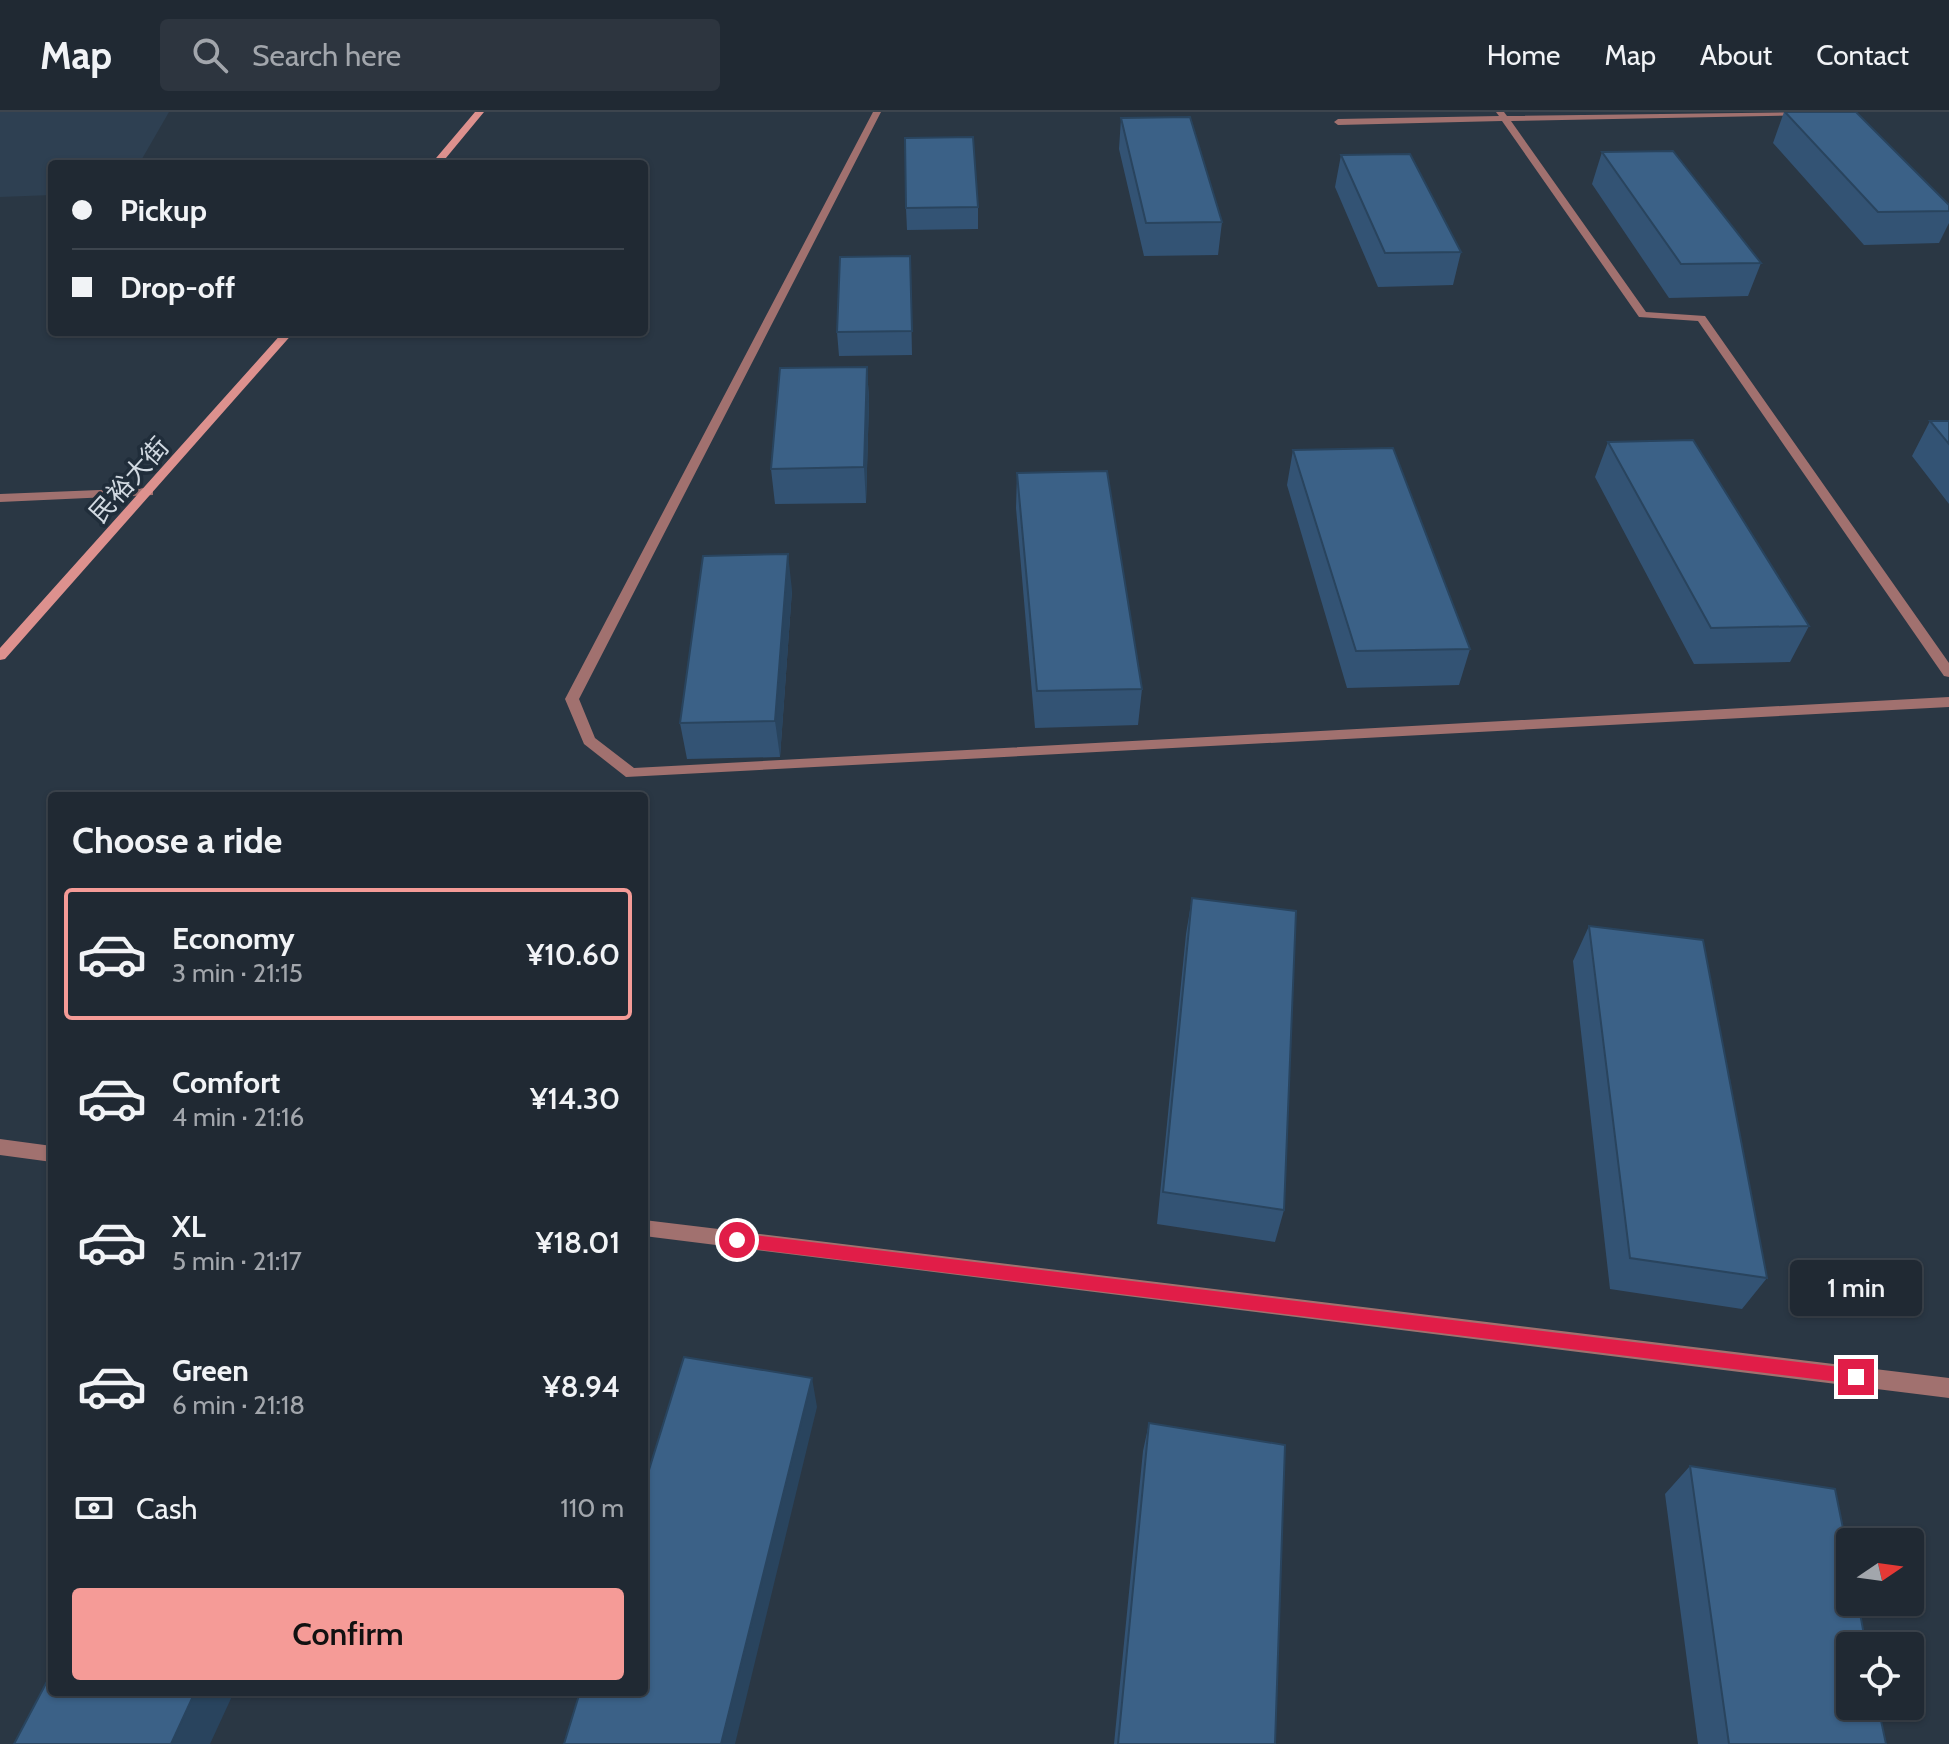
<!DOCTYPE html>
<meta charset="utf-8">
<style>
:root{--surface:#202933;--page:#2d353f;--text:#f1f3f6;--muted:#a2a6ac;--line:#3d454e;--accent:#f59b97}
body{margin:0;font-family:Cabin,"Noto Sans SC",sans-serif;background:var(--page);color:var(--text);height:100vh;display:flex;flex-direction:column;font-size:30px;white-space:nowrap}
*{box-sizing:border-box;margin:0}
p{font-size:26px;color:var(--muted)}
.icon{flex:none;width:44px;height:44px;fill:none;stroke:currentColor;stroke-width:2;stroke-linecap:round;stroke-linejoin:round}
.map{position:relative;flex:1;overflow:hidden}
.drawer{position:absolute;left:48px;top:680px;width:600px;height:904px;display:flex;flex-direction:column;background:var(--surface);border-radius:8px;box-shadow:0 2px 6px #0004,0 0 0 2px var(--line)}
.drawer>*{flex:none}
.guide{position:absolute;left:48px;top:48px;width:600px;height:176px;border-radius:8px;box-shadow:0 2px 6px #0004,0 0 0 2px var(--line);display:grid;align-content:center;height:176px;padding:0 24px;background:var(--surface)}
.needle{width:52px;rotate:77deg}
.tools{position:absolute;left:1836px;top:1416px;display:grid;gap:16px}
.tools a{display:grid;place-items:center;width:88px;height:88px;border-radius:8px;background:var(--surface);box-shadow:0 2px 6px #0004,0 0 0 2px var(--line);font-size:40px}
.end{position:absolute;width:36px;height:36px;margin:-18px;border:10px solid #e11d48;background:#fff;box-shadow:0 0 0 4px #fff}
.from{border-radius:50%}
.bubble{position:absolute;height:56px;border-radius:8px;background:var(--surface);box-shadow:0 2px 6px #0004,0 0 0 2px var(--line);font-size:26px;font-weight:600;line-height:56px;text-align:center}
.guide b{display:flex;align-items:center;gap:28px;height:76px;font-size:30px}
.guide b+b{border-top:2px solid var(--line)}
.guide i{width:20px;height:20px;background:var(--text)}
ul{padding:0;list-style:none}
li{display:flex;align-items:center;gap:24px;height:132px;margin:0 16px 12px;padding:0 8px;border:4px solid transparent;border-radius:8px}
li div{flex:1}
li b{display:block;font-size:30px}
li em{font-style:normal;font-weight:600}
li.active{border-color:var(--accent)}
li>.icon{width:72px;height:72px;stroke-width:1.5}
h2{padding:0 24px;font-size:36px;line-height:96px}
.pay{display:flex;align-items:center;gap:20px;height:88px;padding:0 24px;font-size:30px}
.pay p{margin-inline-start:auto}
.primary-button{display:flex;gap:16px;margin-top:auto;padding:16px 24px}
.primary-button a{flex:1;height:92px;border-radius:8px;background:var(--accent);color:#111;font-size:32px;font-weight:600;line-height:92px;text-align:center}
header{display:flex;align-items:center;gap:48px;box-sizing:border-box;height:112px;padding:0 40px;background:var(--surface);border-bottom:2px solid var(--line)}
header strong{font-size:38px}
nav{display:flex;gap:44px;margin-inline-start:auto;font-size:28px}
.search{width:560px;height:72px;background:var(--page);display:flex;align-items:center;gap:20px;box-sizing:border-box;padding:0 28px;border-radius:8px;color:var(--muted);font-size:30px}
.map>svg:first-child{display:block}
.built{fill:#2e4052}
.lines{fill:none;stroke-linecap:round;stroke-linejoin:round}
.minor{fill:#a1716f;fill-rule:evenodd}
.secondary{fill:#dd918e;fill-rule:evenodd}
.wall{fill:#335374}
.shaded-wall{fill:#29445e}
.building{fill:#3b6187;stroke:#29445e;stroke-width:2}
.route{fill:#e11d48}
.labels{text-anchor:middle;stroke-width:7;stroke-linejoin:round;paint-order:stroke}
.far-street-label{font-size:26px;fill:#d1d9e1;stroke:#202d3a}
</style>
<header>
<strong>Map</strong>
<div class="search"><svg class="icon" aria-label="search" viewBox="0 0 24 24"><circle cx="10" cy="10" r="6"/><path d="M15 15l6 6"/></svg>Search here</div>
<nav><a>Home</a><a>Map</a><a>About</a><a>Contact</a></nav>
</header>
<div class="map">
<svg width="1949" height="1632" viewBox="0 0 1949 1632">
<rect width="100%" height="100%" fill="#2a3744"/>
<path class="built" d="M0 0H169L139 52H52V83L0 85Z"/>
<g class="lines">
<path class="minor" d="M873 0H881L579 587 595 626 634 656 1949 585V595L626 665 584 632 565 587Z
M1496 0H1504L1507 4 1825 0 1821 3 1511 9 1646 200 1705 204 1949 551V565L1944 564 1698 209 1639 205 1502 9 1338 13 1334 10 1338 7 1499 4Z
M149 376 153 377V383L0 390V382Z
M0 1027 52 1034V1050L0 1043Z
M644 1108 1949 1266V1286L644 1124Z"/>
<path class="secondary" d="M475 0H484L441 52H431Z
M283 220H294L5 547 0 548V536Z"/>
</g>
<path class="wall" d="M1784 0 1949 93V111L1939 131 1864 133 1773 31Z
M1121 6 1222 110 1218 143 1144 144 1119 37Z
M1602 40 1761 151 1748 184 1669 186 1592 72Z
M1341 43 1461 140 1453 173 1378 175 1335 75Z
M978 95V117L907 118 906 96Z
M910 144 912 243 839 244 837 220Z
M867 255 869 289 866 391 775 392 771 357Z
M1930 309H1949V392L1912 344Z
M1608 330 1809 514 1790 550 1694 552 1595 365Z
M1293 338 1470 537 1459 573 1347 576 1287 373Z
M1017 361 1142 577 1138 613 1035 616 1016 396Z
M792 478 780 645 687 647 680 611Z
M1192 786 1284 1098 1275 1130 1157 1112 1186 822Z
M1589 814 1767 1166 1742 1197 1610 1177 1573 849Z
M1149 1311 1275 1632H1114L1143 1339Z
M1690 1354 1886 1632H1698L1665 1382Z"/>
<path class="shaded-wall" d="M867 255 869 289 866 391 864 355Z
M788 442 792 478 780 645 775 609Z
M812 1266 817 1295 735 1632H721Z
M195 1580H234L210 1632H171Z"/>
<path class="building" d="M1785 0H1856L1949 93V99L1878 100Z
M1190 5 1222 110 1146 111 1121 6Z
M973 25 978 95 906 96 905 26Z
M1673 39 1761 151 1681 152 1602 40Z
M1410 42 1461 140 1385 141 1341 43Z
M910 144 912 219 837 220 840 145Z
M867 255 864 355 771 357 780 256Z
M1930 309H1949V332Z
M1693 328 1809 514 1711 516 1608 330Z
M1393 336 1470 537 1356 539 1293 338Z
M1107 359 1142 577 1037 579 1017 361Z
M788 442 775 609 680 611 703 444Z
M1192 786 1296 799 1284 1098 1163 1080Z
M1589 814 1703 828 1767 1166 1630 1146Z
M684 1245 812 1266 721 1632H564L580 1580H644V1374Z
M1149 1311 1285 1333 1275 1632H1118Z
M1690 1354 1835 1377 1850 1451V1490H1858L1866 1534H1850V1594H1878L1886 1632H1729Z
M52 1560V1580H195L171 1632H14Z"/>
<path class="route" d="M737 1121 1856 1257 1864 1265 1856 1272 737 1135 730 1128Z"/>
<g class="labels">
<g class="far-street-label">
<text transform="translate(129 368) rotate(-48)" y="9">民裕大街</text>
</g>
</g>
</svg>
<div class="tools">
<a><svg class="needle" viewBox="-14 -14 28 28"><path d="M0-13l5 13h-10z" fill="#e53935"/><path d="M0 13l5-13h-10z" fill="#a2a6ac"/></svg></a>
<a><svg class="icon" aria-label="locate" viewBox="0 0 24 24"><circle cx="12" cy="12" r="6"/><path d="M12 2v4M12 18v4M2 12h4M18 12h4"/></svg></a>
</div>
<i class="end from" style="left:737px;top:1128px"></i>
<i class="end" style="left:1856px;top:1265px"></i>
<div class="bubble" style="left:1790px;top:1148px;width:132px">1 min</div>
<div class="guide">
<b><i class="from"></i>Pickup</b>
<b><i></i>Drop-off</b>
</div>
<section class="drawer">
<h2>Choose a ride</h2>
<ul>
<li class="active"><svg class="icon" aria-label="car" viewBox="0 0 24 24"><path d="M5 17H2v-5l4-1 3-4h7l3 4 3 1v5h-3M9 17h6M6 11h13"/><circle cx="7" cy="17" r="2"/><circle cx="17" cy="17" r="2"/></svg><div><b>Economy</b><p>3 min · 21:15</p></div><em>¥10.60</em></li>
<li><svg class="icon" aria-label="car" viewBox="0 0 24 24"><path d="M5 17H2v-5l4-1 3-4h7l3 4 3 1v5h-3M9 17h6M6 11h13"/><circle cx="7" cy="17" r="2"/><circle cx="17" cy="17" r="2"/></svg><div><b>Comfort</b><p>4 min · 21:16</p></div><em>¥14.30</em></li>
<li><svg class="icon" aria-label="car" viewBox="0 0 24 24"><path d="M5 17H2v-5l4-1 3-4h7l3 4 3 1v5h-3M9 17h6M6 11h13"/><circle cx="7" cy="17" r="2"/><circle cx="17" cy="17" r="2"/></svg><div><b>XL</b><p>5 min · 21:17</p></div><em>¥18.01</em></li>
<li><svg class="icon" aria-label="car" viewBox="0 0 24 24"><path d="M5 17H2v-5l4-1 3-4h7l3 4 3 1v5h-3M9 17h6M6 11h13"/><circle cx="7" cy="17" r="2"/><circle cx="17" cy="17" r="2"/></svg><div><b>Green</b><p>6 min · 21:18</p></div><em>¥8.94</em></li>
</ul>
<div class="pay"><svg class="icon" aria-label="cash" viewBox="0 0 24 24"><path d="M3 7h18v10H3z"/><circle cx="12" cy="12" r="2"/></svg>Cash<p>110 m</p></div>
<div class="primary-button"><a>Confirm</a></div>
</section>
</div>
